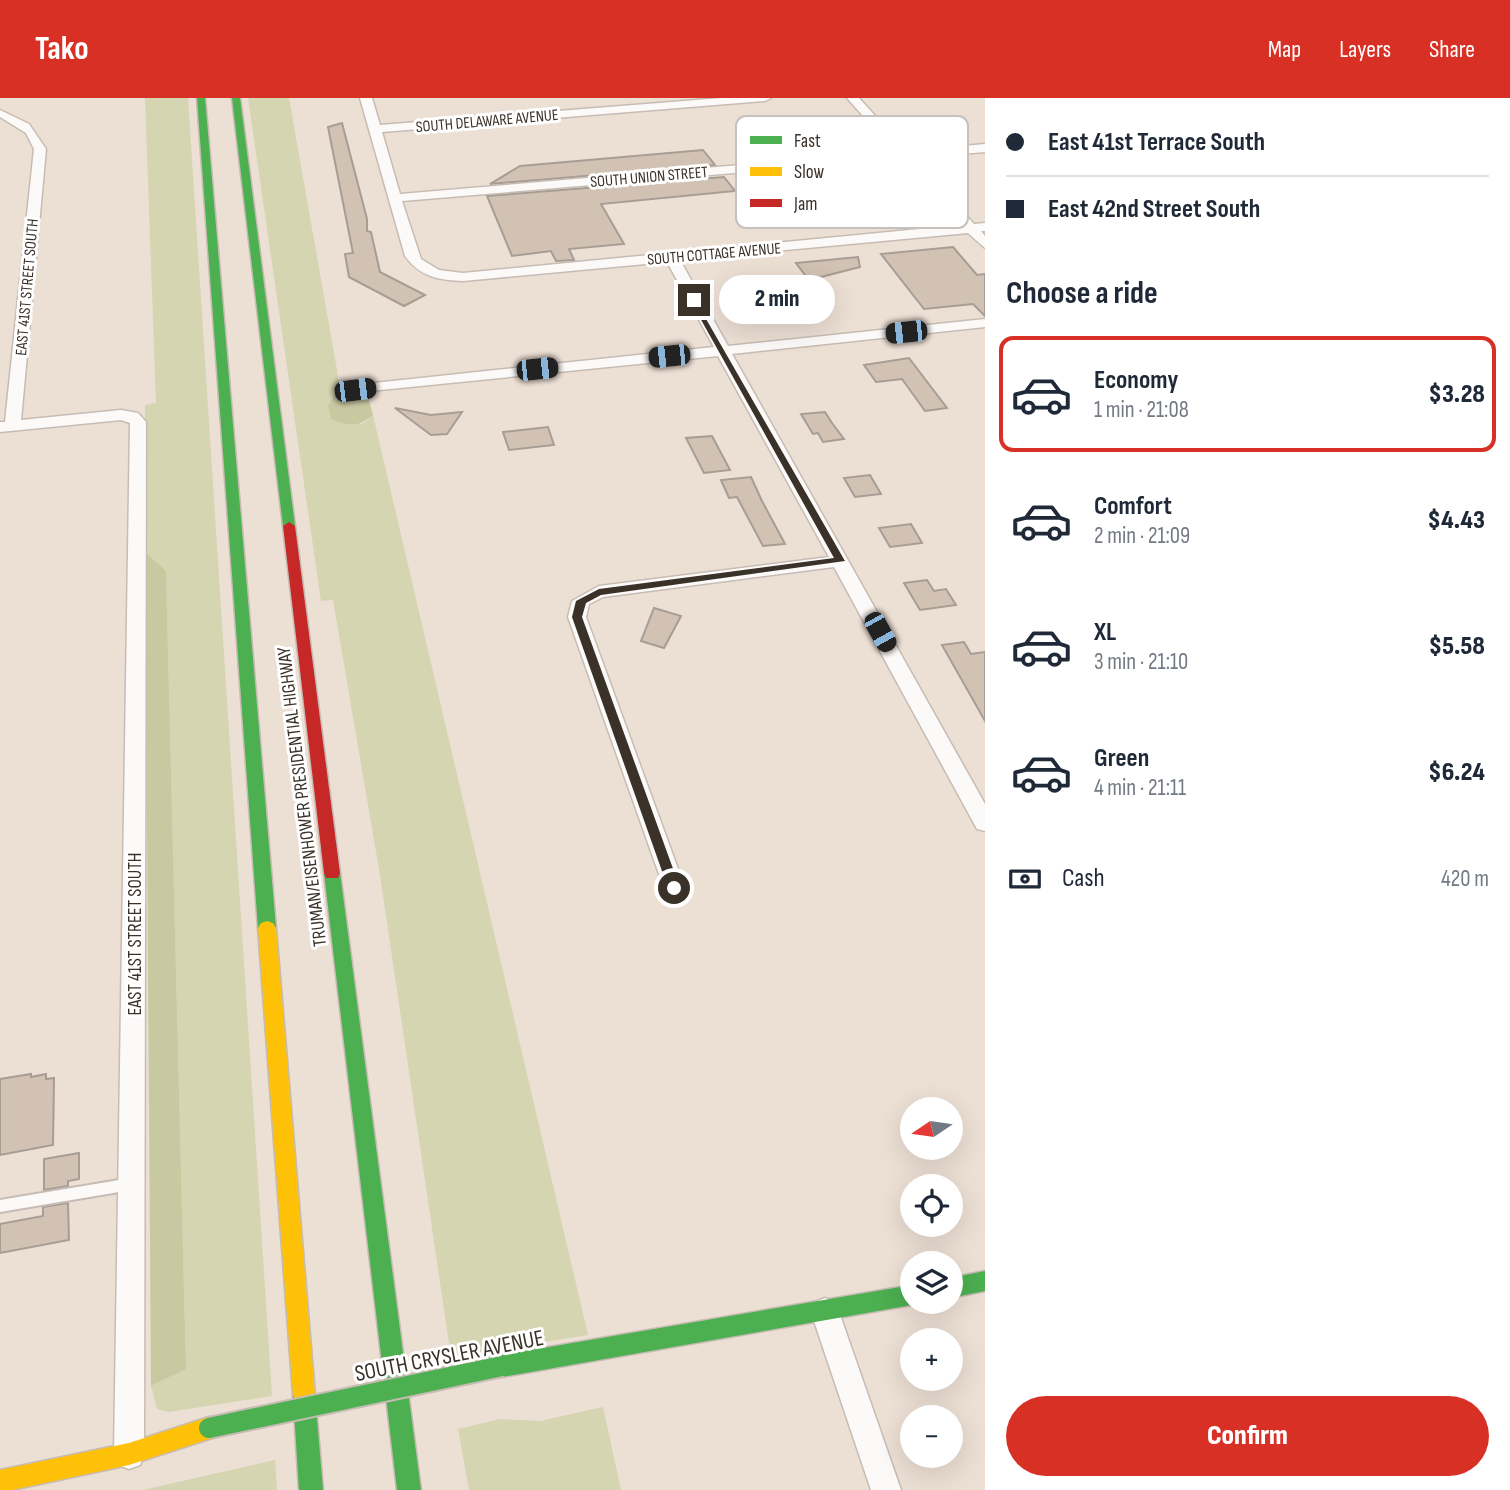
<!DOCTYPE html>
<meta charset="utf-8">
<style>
:root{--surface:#fff;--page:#f2f2f3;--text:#1f2937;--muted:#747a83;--line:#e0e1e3;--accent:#d93025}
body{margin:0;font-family:"Sofia Sans Condensed",sans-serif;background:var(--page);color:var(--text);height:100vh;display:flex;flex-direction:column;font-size:26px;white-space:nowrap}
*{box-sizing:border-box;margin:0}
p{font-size:23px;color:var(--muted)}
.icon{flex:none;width:38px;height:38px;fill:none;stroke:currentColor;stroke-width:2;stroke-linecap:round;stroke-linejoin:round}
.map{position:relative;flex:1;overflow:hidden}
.drawer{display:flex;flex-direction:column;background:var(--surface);width:525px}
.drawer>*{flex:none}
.banner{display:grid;align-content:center;height:154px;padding:0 21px;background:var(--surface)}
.needle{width:46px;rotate:257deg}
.buttons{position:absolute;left:900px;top:999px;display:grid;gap:14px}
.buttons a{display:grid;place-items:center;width:63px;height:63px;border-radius:50%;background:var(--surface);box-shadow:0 7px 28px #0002;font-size:35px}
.end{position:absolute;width:32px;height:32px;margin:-16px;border:9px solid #3a3128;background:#fff;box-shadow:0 0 0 4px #fff}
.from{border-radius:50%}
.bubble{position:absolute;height:49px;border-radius:24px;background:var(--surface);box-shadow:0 7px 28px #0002;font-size:23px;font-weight:800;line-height:49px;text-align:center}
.car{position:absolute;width:21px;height:42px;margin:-21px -10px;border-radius:9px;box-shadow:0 0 5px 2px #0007;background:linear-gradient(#222 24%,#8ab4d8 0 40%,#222 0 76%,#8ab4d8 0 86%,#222 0)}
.banner b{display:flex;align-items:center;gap:24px;height:66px;font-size:26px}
.banner b+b{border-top:2px solid var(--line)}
.banner i{width:18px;height:18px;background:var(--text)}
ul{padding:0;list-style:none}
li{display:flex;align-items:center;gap:21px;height:116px;margin:0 14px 10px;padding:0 7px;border:4px solid transparent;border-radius:14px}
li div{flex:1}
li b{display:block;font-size:26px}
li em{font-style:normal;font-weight:800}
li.on{border-color:var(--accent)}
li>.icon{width:63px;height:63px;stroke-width:1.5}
h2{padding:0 21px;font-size:32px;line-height:84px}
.pay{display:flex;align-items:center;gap:18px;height:77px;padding:0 21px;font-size:26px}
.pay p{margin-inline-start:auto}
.action{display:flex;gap:14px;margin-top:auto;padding:14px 21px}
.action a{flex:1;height:80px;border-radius:42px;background:var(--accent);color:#fff;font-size:28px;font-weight:800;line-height:80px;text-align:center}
header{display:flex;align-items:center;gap:42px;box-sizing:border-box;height:98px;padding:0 35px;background:var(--accent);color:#fff}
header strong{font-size:33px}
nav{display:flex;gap:38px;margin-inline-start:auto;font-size:24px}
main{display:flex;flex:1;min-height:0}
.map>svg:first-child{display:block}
.green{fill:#d5d5b1}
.forest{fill:#c9c9a1}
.building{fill:#d2c2b4;stroke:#a79d94;stroke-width:2}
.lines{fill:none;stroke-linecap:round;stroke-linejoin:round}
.lane-casing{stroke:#c7bcb4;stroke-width:4}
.street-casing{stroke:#c7bcb4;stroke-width:3}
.fast-casing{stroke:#c7bcb4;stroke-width:3}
.slow-casing{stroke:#c7bcb4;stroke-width:3}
.jam-casing{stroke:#c7bcb4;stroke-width:3}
.lane{fill:#fcfaf9;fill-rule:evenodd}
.street{fill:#fcfaf9;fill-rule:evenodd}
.fast{fill:#4caf50;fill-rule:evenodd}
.slow{fill:#ffc107;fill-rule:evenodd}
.jam{fill:#c62828;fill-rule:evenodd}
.fast-bridge-casing{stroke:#c7bcb4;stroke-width:24;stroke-linecap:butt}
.fast-bridge{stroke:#4caf50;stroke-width:20}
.route{fill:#3a3128}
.labels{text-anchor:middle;stroke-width:6;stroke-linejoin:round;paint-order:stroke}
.far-street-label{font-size:16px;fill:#3a3128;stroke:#fff}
.street-label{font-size:19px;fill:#3a3128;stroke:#fff}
.near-street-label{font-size:23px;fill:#3a3128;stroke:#fff}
.key{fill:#fff;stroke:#c4c1be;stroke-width:2}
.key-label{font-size:19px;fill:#3a3128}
</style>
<header>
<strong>Tako</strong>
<nav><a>Map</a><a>Layers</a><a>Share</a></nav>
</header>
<main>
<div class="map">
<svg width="985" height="1392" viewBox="0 0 985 1392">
<rect width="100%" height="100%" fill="#ecdfd4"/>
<path class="green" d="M145 0H188L272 1298 169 1314 157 1311 151 1288 186 1271 166 474 145 454V307L156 305Z
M248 0H289L340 289 328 307 362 326 373 317 588 1237 451 1259 380 777 333 502 321 503Z
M603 1309 621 1392H469L458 1331 500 1321 540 1323Z
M275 1362 277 1392H143Z"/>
<path class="forest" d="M340 289 348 297 367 294 373 317C357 330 349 328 331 321L328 307Z
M145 454 166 473 186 1271 151 1288Z"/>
<path class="building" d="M342 25 367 121V133L371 134 380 174 425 197 404 208 349 179 345 156 353 155 328 29Z
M703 52 715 67 490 86 520 68Z
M724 79 735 93 601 106 624 146 569 151 574 162 556 163 551 153 512 158 487 98Z
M953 149 977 177 985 176V218L973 206 924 211 881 156Z
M858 159 860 169 809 182 796 165Z
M909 260 947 310 925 313 902 281 876 284 864 267Z
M395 310 431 317 462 314 447 336 431 337Z
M825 314 832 325 844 341 823 344 818 335 813 336 801 316Z
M548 329 554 347 509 352 503 334Z
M712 338 730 372 704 375 686 340Z
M870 377 881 396 855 399 844 380Z
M751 379 762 403 785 446 763 448 737 399 729 400 721 382Z
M911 426 922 445 890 449 879 430Z
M927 482 934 493 946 491 956 507 920 512 904 485Z
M654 510 681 518 664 550 641 543Z
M964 544 971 556 985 554V623L942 547Z
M31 976V979L46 976V981L54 980 53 1047 0 1057V981Z
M79 1055V1081L68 1083V1088L44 1092V1061Z
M68 1105 69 1142 0 1155V1126L43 1118V1109Z"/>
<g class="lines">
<defs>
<path id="lane" d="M131 1080 136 1082 138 1086 136 1090 131 1092 0 1114V1102Z"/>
<path id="street" d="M360 0H372L380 27 722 0H771L765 3 382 34 400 96 895 54 847 0H859L907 53 985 46V54L914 60 974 126 985 125V133H981L985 138V150L968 135 680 162 728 248 985 221V229L732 256 985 706V733L977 731 834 469 603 499 589 506 586 519 685 790 682 796 674 799 666 796 568 519 572 503 599 488 829 459 718 258 350 295 347 292 355 287 714 249 667 164 463 183C439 182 420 179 405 158ZM901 61 961 127 463 175 439 172 421 161 402 103Z
M0 12 29 26 46 51 21 322 121 312 138 315 146 324 144 1356 140 1367 129 1371 118 1367 114 1356 130 325 121 322 0 334V324H5L34 51 26 35 0 19Z
M825 1200 835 1204 839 1214 901 1392H871L811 1214 815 1204Z"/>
<path id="fast" d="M197 0H205L276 830 273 835 267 837 261 835 258 830Z
M232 0H240L295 428 289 432 283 428Z
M332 769 338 770 340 775 421 1392H397L324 775 326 770Z
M985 1173V1193L950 1200V1180Z
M912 1187V1204H920L912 1207 502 1279 494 1276 491 1268 494 1260 502 1257Z
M304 1286 312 1289 315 1297 323 1392H299L293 1297 296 1289Z"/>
<path id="slow" d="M267 823 273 825 276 830 315 1297 312 1305 304 1308 296 1305 293 1297 258 830 261 825Z
M209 1319 217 1322 220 1330 217 1338 209 1341 129 1367 12 1392H0V1372L129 1345Z"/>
<path id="jam" d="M289 424 295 428 340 775 338 780H326L324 775 283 428Z"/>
</defs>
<use href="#lane" class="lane-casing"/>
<use href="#street" class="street-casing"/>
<use href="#fast" class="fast-casing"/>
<use href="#slow" class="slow-casing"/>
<use href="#jam" class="jam-casing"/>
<use href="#lane" class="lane"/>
<use href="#street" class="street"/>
<use href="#fast" class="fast"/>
<use href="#slow" class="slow"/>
<use href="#jam" class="jam"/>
<defs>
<path id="fast-bridge" d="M209 1330 502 1268"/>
</defs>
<use href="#fast-bridge" class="fast-bridge-casing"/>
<use href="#fast-bridge" class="fast-bridge"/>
</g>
<path class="route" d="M694 200 845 463 601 497 586 505 582 519 680 790 674 795 668 790 572 519 576 503 599 491 834 460 690 202Z"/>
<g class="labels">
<g class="far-street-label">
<text transform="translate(487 22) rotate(-5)" y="6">SOUTH DELAWARE AVENUE</text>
<text transform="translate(649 78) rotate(-5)" y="6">SOUTH UNION STREET</text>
<text transform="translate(714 155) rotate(-5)" y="6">SOUTH COTTAGE AVENUE</text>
<text transform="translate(26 189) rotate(-85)" y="6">EAST 41ST STREET SOUTH</text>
</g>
<g class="street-label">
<text transform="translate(301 699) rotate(-97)" y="7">TRUMAN/EISENHOWER PRESIDENTIAL HIGHWAY</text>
<text transform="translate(134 836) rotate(-90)" y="7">EAST 41ST STREET SOUTH</text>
</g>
<g class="near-street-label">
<text transform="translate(449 1257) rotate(-11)" y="8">SOUTH CRYSLER AVENUE</text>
</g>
</g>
<rect x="736" y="18" width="232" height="112" rx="10" class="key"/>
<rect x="750" y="38" width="32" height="8" fill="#4caf50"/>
<rect x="750" y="69" width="32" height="9" fill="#ffc107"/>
<rect x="750" y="101" width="32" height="8" fill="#c62828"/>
<g class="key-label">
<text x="794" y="49">Fast</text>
<text x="794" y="80">Slow</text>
<text x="794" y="112">Jam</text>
</g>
</svg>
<div class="buttons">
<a><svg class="needle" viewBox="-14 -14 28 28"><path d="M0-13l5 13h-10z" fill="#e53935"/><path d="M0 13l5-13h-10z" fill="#747a83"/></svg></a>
<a><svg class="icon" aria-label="locate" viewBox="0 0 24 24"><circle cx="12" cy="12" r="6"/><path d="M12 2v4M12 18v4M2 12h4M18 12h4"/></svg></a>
<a><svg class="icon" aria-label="layers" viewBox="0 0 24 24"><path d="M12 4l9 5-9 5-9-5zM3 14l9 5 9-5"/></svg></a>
<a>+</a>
<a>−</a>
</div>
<i class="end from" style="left:674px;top:790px"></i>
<i class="end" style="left:694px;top:202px"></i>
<div class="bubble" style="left:719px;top:177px;width:116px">2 min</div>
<i class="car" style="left:906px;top:234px;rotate:264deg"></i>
<i class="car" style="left:669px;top:258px;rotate:264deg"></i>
<i class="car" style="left:537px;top:271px;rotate:84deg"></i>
<i class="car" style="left:355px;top:292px;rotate:83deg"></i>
<i class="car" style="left:880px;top:534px;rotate:151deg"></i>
</div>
<section class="drawer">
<div class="banner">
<b><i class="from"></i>East 41st Terrace South</b>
<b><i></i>East 42nd Street South</b>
</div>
<h2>Choose a ride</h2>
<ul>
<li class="on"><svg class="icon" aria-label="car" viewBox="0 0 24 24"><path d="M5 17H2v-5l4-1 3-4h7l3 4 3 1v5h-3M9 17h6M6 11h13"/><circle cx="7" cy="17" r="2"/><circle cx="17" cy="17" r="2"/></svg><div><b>Economy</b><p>1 min · 21:08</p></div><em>$3.28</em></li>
<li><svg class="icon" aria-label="car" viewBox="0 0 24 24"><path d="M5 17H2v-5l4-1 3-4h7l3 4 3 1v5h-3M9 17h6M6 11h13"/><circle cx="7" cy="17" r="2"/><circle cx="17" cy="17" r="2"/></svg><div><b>Comfort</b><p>2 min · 21:09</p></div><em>$4.43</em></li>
<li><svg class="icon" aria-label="car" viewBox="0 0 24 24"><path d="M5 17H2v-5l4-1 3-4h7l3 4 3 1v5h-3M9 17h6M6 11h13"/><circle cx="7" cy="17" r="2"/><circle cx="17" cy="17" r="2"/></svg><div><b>XL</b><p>3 min · 21:10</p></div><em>$5.58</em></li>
<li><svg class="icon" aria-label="car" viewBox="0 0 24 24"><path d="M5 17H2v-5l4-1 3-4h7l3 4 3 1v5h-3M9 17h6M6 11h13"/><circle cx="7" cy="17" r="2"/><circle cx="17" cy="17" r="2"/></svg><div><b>Green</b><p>4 min · 21:11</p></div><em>$6.24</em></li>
</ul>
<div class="pay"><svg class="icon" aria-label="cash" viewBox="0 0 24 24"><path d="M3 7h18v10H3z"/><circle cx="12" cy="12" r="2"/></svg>Cash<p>420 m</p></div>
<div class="action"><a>Confirm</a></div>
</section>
</main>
